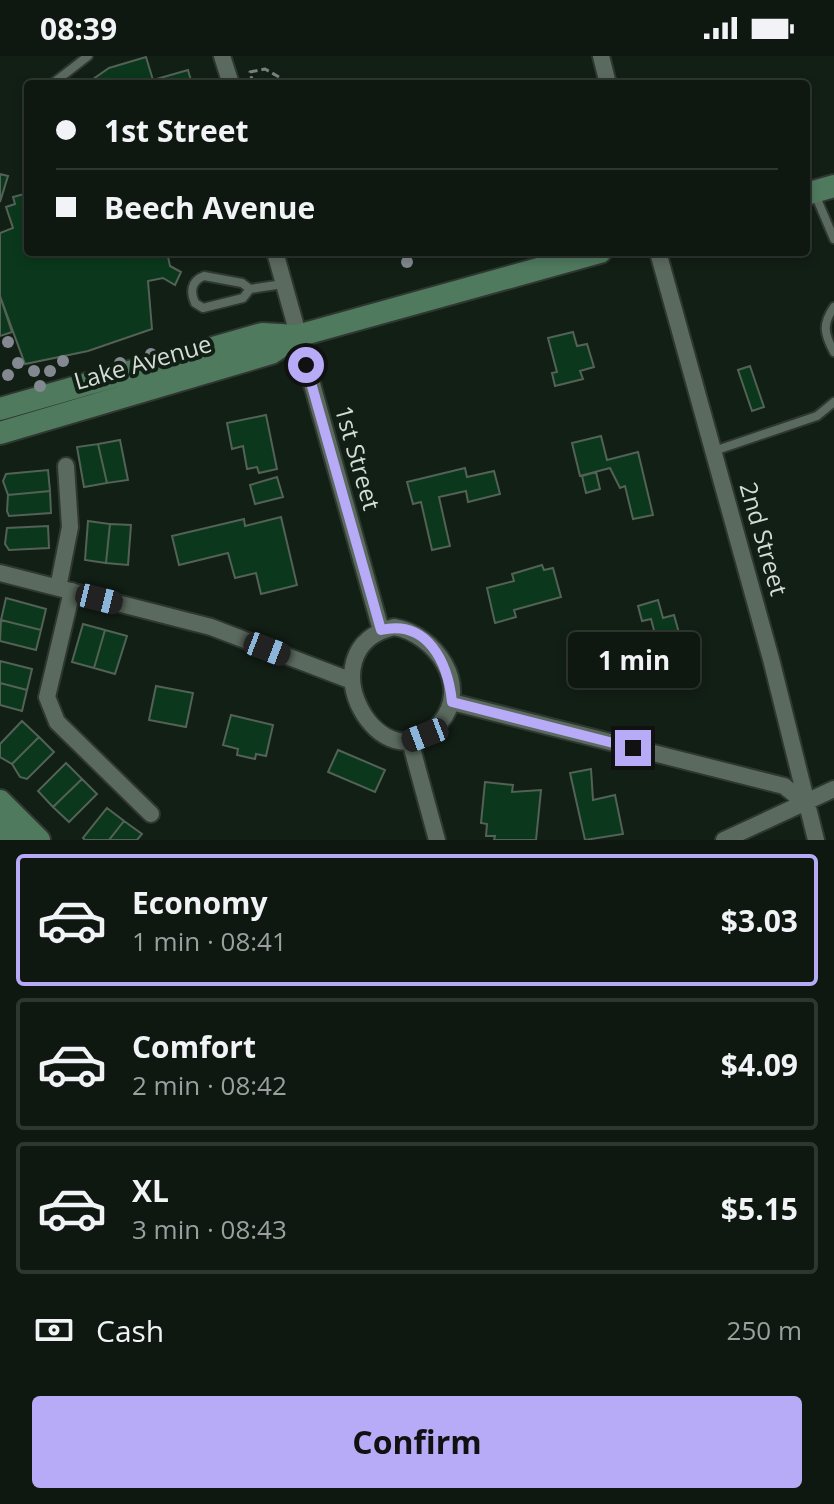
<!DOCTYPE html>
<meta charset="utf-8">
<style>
:root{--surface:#0e1710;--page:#172019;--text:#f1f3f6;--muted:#9b9f9f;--line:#2e3630;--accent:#b7abf8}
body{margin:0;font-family:"Open Sans",sans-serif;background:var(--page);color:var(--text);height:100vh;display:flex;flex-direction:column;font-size:30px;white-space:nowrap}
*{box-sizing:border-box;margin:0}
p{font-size:26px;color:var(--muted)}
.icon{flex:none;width:44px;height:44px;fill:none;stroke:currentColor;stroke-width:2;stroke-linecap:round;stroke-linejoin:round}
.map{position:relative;height:784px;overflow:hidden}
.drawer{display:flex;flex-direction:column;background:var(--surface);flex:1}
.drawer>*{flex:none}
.guide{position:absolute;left:24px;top:24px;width:786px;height:176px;border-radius:8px;box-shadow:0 4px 12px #0003,0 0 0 2px var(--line);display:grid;align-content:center;height:176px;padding:0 32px;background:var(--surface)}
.end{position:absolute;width:36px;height:36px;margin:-18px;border:10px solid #b7abf8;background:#111;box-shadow:0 0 0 4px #111}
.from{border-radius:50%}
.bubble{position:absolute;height:56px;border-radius:8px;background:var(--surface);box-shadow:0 4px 12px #0003,0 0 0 2px var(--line);font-size:26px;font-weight:700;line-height:56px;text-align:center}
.car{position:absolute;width:24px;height:48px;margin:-24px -12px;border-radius:10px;box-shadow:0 0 6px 2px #0007;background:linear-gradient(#222 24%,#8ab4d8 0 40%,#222 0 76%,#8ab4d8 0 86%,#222 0)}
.guide b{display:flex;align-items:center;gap:28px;height:76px;font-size:30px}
.guide b+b{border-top:2px solid var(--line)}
.guide i{width:20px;height:20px;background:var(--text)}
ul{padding:14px 0 0;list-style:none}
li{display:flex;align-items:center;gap:24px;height:132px;margin:0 16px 12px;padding:0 16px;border:4px solid var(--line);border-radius:8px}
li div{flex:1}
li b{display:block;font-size:30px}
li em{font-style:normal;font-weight:700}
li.selected{border-color:var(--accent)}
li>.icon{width:72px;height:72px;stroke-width:1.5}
.pay{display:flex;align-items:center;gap:20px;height:88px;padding:0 32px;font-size:30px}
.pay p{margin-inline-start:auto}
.button{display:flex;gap:16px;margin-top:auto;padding:16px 32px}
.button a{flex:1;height:92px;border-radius:8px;background:var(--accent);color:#111;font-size:32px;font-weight:700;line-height:92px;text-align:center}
.status{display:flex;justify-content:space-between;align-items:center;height:56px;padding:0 40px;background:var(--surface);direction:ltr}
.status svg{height:22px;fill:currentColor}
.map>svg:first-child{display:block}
.building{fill:#0b381c;stroke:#536156;stroke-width:2}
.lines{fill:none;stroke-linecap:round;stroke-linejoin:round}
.lane-casing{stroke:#2f3731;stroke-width:12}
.street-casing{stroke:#2f3731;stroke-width:20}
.secondary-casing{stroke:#2f3731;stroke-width:26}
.path{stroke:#78827a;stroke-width:3;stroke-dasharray:8 4;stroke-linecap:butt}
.lane{stroke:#5b6a5e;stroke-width:8}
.street{stroke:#5b6a5e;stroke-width:16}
.secondary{stroke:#507a5e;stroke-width:22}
.tree{fill:#848890}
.route{stroke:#b7abf8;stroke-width:10}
.labels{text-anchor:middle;stroke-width:8;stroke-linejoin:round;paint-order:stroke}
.street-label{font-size:24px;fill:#d3dcd5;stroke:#121f15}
</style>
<div class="status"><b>08:39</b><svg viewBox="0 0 49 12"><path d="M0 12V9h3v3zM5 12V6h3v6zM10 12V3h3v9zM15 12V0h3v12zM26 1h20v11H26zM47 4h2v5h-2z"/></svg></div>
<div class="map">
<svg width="834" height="784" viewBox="0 0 834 784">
<rect width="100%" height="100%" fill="#121f15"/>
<path class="building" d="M146 1 153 24 188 14 192 28H86L109 12Z
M0 118 8 120 0 146Z
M28 137V196H142L144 201 167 196 170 210 181 216 175 229 163 222 148 225 152 273 88 295 25 308 0 240V177L13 172 6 151 15 148 13 141Z
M0 240 12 276 0 280Z
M573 276 577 290 587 288 594 311 580 315 583 323 555 330 552 317 557 316 548 282Z
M750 310 764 351 752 355 738 314Z
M266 359 277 413 259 417 257 411 247 413 243 390 232 393 227 367Z
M601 380 607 404 638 396 653 459 633 463 625 430 620 432 610 412 580 420 572 387Z
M120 384 128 424 107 427 98 388Z
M98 388 107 427 84 431 77 391Z
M465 412 467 421 494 415 500 438 468 446 466 435 439 441 450 490 432 494 421 446 413 448 407 426Z
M48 414 50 435 8 439 3 425 6 418Z
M596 416 600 433 586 437 582 420Z
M277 421 283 441 255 448 250 429Z
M50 435 51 457 9 460 7 455 8 439Z
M281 461 297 529 261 538 256 517 235 522 228 497 179 509 172 480 244 463 245 470Z
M88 465 110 468 106 507 85 504Z
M110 468 131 469 128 509 106 507Z
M48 470 49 492 9 494 5 488 7 472Z
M542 509 544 514 553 512 561 541 514 554 516 561 495 567 487 532 514 525 512 518Z
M6 542 46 553 41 574 1 564Z
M658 544 663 562 674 559 683 591 690 589 695 605 666 613 661 596 652 598 648 584 656 582 651 563 642 565 638 550Z
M1 564 41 574 36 594 0 585Z
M83 568 105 574 94 612 72 606Z
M105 574 127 580 115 618 94 612Z
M0 605 32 613 27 634 0 627Z
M0 627 27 634 22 655 0 649Z
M156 630 193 637 186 671 149 664Z
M231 659 273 669 266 700 256 698 255 703 237 699 238 693 223 689Z
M22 665 39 681 12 708 0 701V688Z
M39 681 54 696 27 723 20 721 12 708Z
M338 694 385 714 375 736 328 716Z
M66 707 82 723 53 751 38 735Z
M591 713 593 744 615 739 623 778 585 784 570 717Z
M82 723 97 738 69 766 53 751Z
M485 726 513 729 512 736 541 734 536 784H494L495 780H486L487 768 481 767Z
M107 752 124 765 109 784H85L83 782Z
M124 765 142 778 137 784H109Z"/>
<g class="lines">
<defs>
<path id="lane" d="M52 28 88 0
M814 136 834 183
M250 233 243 242 203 252 195 247C190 236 191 225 204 220L242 227 250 233 283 228
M834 251C822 268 824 278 834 296
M714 395 817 360 834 346"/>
<path id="street" d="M222 0 231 28
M601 0 608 28
M275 196 381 574
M658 196 771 603 816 784
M0 517 211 571 352 625
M58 532 70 471 66 410
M72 535 47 641 57 666 151 758
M394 571C435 578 472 630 440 667 382 736 302 593 394 571Z
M452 646 784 730 805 747
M410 685 437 784
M724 784 834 733"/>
<path id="secondary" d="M806 138 834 130
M0 353 262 278 297 280 600 196
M0 377 271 297 297 280
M0 745 39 784
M0 772 12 784"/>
</defs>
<use href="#lane" class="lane-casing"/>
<use href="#street" class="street-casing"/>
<use href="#secondary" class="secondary-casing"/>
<path class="path" d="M253 28 250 16 265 13 279 21"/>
<use href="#lane" class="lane"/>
<use href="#street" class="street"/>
<use href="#secondary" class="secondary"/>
</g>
<g class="tree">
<circle cx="407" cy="206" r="6"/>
<circle cx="8" cy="286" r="6"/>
<circle cx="151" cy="298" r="6"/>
<circle cx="63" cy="305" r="6"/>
<circle cx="18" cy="307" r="6"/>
<circle cx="120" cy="307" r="6"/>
<circle cx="34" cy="315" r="6"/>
<circle cx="50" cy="315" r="6"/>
<circle cx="8" cy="319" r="6"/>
<circle cx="40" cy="330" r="6"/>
</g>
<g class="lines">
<path class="route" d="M306 309 381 574C428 563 448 607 452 646L633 692"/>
</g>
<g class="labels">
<g class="street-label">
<text transform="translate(143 307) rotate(-16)" y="8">Lake Avenue</text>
<text transform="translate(357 402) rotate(74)" y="8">1st Street</text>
<text transform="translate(763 483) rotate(74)" y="8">2nd Street</text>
</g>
</g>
</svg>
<i class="end from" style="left:306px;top:309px"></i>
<i class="end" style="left:633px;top:692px"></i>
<div class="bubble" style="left:568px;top:576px;width:132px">1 min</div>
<i class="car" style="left:99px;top:543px;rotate:104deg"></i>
<i class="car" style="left:267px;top:593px;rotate:111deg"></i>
<i class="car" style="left:425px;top:679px;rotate:249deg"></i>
<div class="guide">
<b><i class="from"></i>1st Street</b>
<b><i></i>Beech Avenue</b>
</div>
</div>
<section class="drawer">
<ul>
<li class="selected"><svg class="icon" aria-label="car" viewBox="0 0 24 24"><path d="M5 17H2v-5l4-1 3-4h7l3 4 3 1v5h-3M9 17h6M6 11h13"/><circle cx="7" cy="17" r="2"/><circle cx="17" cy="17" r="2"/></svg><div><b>Economy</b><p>1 min · 08:41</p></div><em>$3.03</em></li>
<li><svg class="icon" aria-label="car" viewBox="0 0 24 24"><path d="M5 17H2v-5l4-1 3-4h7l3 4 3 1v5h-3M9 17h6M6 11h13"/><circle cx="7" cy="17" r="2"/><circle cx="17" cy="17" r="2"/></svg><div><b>Comfort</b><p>2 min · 08:42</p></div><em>$4.09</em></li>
<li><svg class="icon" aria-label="car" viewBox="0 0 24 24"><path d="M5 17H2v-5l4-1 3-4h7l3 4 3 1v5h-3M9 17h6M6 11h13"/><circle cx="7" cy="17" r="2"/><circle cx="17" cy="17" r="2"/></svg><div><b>XL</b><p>3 min · 08:43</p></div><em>$5.15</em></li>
</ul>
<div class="pay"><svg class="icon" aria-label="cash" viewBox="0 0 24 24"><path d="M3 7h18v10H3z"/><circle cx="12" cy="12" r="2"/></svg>Cash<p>250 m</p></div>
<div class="button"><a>Confirm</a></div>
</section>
